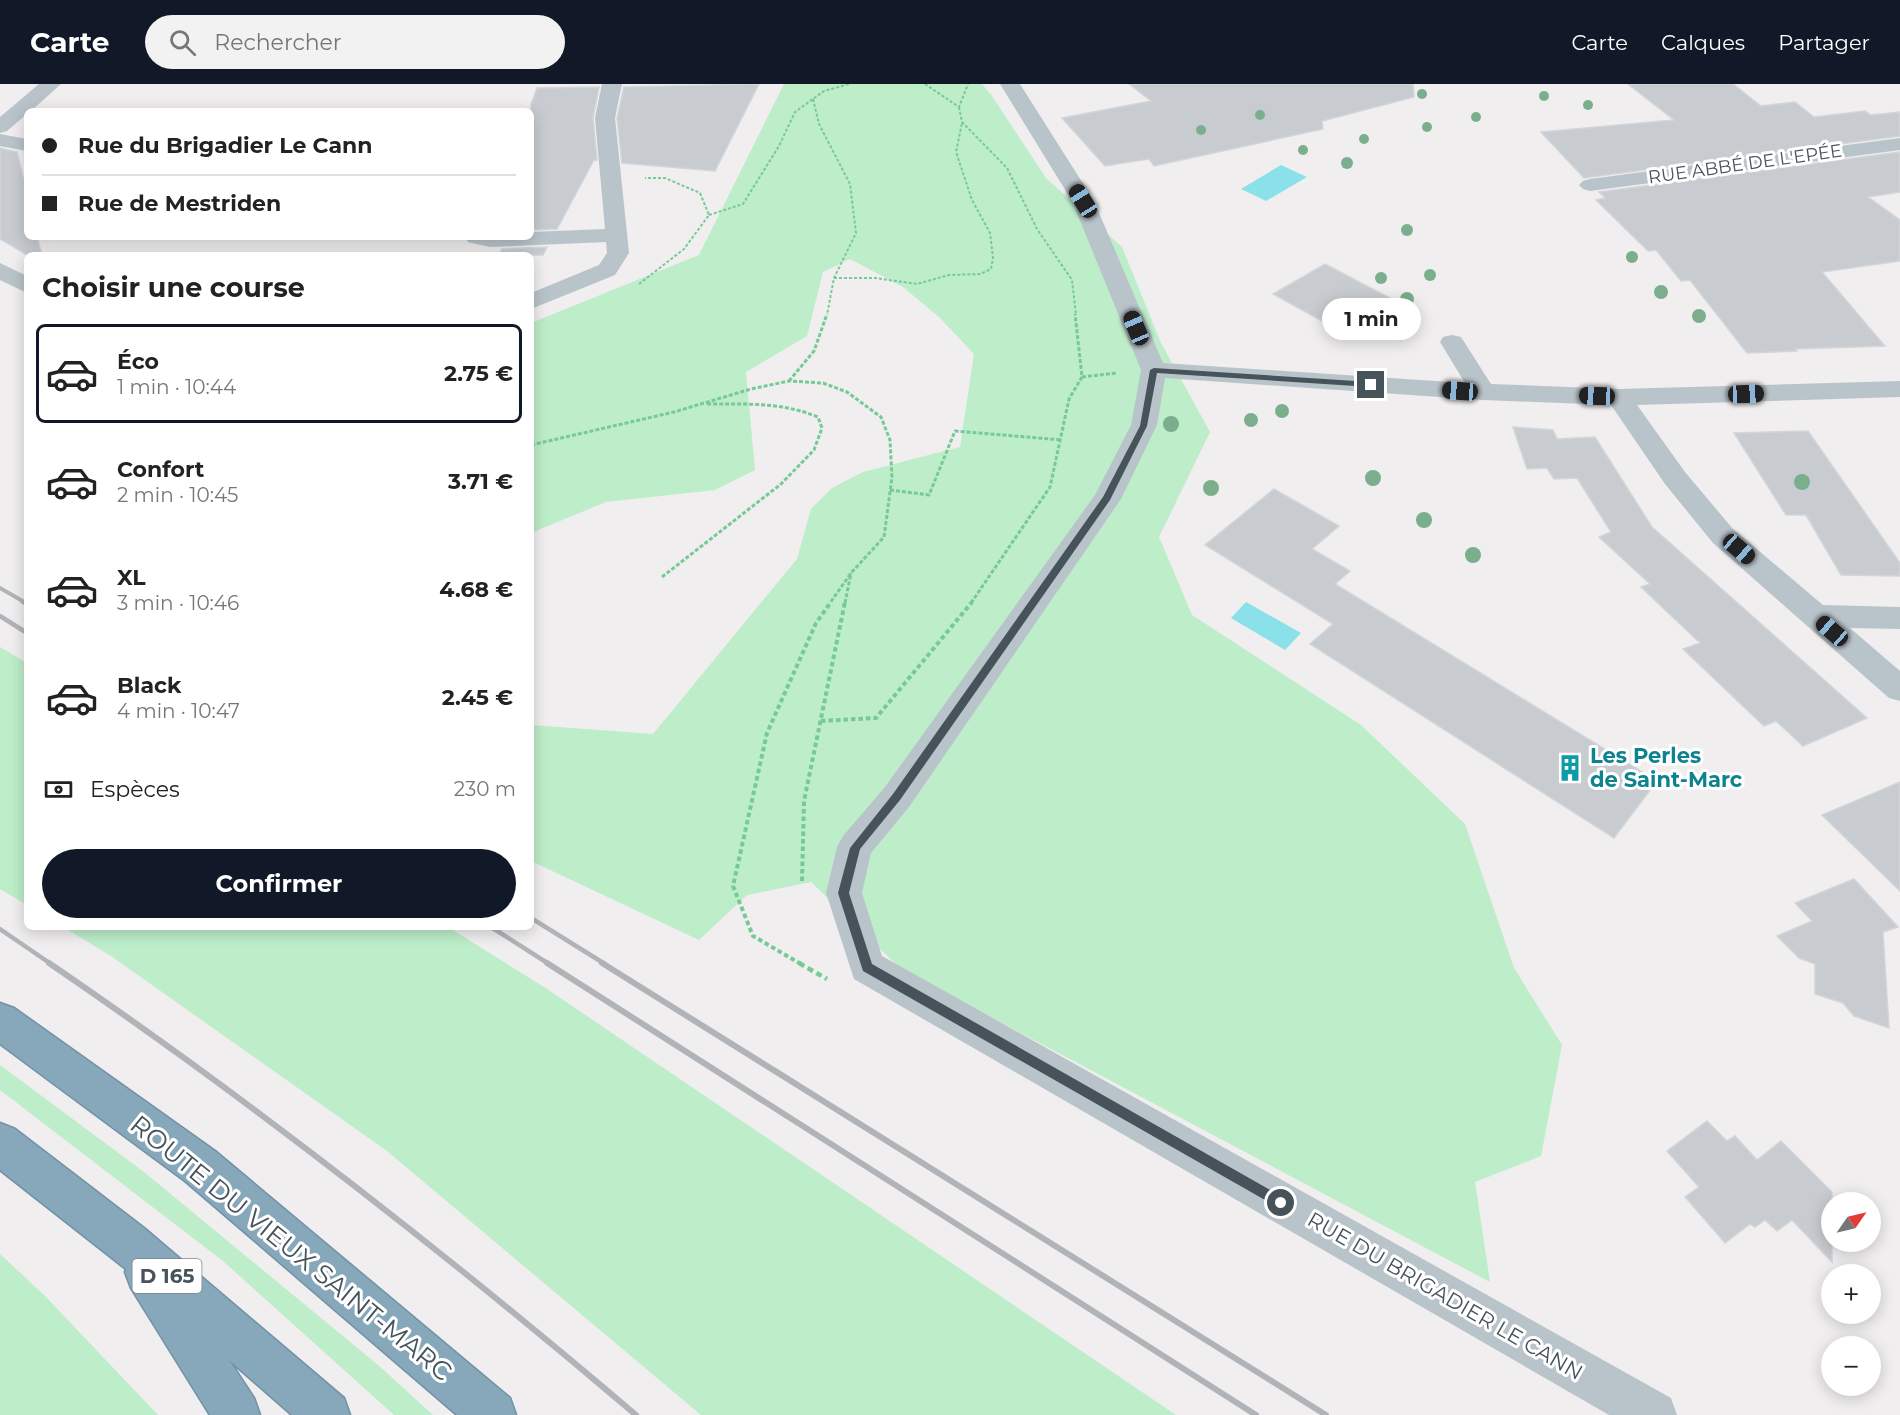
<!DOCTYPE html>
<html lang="fr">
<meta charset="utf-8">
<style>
:root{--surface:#fff;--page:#f2f2f2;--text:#222;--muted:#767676;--line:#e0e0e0;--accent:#111827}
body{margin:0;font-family:Montserrat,sans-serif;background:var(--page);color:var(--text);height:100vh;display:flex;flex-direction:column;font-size:22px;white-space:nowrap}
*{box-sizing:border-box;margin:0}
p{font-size:20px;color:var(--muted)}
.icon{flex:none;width:33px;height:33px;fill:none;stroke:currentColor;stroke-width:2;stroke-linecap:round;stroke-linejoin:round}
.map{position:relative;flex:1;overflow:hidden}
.side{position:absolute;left:24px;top:168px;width:510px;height:678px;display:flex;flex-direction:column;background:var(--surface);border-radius:9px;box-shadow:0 3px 15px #0003}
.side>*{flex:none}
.guide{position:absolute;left:24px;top:24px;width:510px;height:132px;border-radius:9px;box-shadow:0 3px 15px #0003;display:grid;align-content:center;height:132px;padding:0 18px;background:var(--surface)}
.needle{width:39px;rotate:56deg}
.fabs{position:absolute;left:1821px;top:1108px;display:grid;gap:12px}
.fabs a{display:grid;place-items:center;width:60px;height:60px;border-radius:50%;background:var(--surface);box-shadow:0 3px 15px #0003;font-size:30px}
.end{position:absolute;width:27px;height:27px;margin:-14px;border:8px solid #46535a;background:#fff;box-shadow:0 0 0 3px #fff}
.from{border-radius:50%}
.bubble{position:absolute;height:42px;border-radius:21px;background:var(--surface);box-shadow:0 3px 15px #0003;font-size:20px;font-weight:700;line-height:42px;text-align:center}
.car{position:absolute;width:18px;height:36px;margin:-18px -9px;border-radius:8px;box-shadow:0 0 4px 2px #0007;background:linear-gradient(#222 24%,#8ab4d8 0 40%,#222 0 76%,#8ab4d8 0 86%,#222 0)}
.guide b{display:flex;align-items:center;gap:21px;height:57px;font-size:22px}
.guide b+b{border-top:2px solid var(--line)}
.guide i{width:15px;height:15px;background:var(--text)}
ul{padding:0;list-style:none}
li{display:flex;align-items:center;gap:18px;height:99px;margin:0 12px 9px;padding:0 6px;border:3px solid transparent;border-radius:9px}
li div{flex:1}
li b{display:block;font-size:22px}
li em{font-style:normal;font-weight:700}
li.selected{border-color:var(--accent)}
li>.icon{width:54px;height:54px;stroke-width:1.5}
h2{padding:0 18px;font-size:27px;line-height:72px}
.pay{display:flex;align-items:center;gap:15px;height:66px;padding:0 18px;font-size:22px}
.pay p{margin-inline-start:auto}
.primary-button{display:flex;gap:12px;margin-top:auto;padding:12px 18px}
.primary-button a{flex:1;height:69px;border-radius:36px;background:var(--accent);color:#fff;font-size:24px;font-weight:700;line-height:69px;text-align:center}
header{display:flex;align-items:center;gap:36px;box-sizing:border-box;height:84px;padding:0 30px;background:var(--accent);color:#fff}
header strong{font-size:28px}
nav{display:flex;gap:33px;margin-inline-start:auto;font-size:21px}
.search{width:420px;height:54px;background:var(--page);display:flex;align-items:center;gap:15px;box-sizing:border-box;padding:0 21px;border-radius:33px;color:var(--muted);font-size:22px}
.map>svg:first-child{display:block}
.green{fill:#bdedc9}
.water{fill:#8be1e9}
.building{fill:#c8ccd0;stroke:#d2d5d9;stroke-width:1.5}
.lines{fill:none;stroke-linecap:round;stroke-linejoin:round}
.highway-casing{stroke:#7292a7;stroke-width:3}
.path-far3{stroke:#76ca96;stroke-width:2;stroke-dasharray:3 2;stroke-linecap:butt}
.path-far2{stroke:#76ca96;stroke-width:3;stroke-dasharray:4 2;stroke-linecap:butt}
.path-far1{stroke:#76ca96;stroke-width:4;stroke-dasharray:4.5 3;stroke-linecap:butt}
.path{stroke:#76ca96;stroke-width:4.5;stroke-dasharray:6 4;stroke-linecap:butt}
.minor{fill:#b9c4ca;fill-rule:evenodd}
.highway{fill:#87a7bb;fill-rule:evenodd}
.rail-far2{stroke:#b0b4b8;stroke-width:4}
.rail-far1{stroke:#b0b4b8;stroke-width:4.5}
.rail{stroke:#b0b4b8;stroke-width:6}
.tree{fill:#7aae8d}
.route{fill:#46535a}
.labels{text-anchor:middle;stroke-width:6;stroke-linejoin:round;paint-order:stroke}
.far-street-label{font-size:18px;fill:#46535a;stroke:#fff}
.shield{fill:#fff;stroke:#7e878c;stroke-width:1.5}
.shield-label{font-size:20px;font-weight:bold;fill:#46535a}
.culture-label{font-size:21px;font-weight:bold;fill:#0d838f;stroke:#fff;text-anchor:start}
.street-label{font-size:21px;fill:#46535a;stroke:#fff}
.near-street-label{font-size:26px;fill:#46535a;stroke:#fff}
</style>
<header>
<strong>Carte</strong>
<div class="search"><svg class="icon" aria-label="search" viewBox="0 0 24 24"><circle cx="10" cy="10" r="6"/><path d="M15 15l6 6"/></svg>Rechercher</div>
<nav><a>Carte</a><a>Calques</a><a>Partager</a></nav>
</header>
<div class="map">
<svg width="1900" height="1331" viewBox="0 0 1900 1331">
<rect width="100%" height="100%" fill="#f0eeee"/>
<path class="green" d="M784 0H982L992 12 1046 94 1122 163 1161 259 1210 348 1159 453 1192 531 1361 641 1465 740 1514 884 1562 961 1541 1072 1475 1098 1490 1198 902 886 811 798 747 811 699 856 531 777V641L653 650 797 475 811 425 832 404 863 388 960 363 974 270 939 233 903 203 850 175 823 188 807 252 746 288 755 386 715 406 606 418 531 449V239L699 171Z
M0 563 27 579V821L0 805Z
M63 843H448L547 905 1176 1331H701L387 1067 111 872Z
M0 981 144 1088 378 1281 433 1331H394L223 1177 0 1006Z
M0 1170 45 1212 158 1331H0Z"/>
<path class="water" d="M1281 81 1307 93 1266 117 1241 105Z
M1246 518 1301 549 1285 566 1231 534Z"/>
<path class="building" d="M759 0 715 87 622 79 617 34 624 3Z
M1129 0H1413L1414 13 1322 37 1323 45 1154 82 1149 75 1105 82 1062 34 1151 17Z
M1628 0H1733L1761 22 1795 18 1814 33 1865 27 1871 31 1900 28V52L1584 94 1541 48 1674 36Z
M599 3 593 34 597 76H594L557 145 531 146V21L537 4Z
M0 64 17 68 27 109V153H37L42 171H27L0 155Z
M1900 68V108L1868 113 1900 136V177L1822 188 1885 262 1795 265 1797 267 1747 269 1690 196 1681 197 1656 166 1648 167 1596 116 1605 114 1599 108Z
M547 163 543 171H499L502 165Z
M1325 180 1390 214 1342 248 1273 210Z
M1513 343 1553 346 1557 355 1595 353 1652 443 1867 634 1803 662 1776 637 1764 642 1683 565 1700 559 1641 503 1650 500 1599 453 1611 448 1577 394 1554 395 1547 384 1527 385Z
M1808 347 1900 479V492L1841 491 1806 431H1786L1734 349Z
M1274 405 1339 442 1312 465 1350 487 1335 500 1657 697 1614 754 1310 560 1333 540 1205 461Z
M1900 698V807L1822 731Z
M1854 795 1898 843 1883 848 1889 944 1854 932 1843 919 1815 910V880L1799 874 1777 852 1812 837 1795 819Z
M1707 1037 1727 1057 1735 1052 1757 1076 1781 1057 1832 1108V1178L1792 1136 1777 1147 1765 1136 1755 1143 1750 1140 1725 1159 1685 1113 1699 1103 1667 1067Z"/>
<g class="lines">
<defs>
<path id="highway" d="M0 919 14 924 215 1067 510 1314 516 1331H457L185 1097 0 960Z
M0 1039 15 1045 144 1144 344 1314 350 1331H292L229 1276 254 1314 260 1331H210L131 1204 125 1188 126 1185 0 1086Z"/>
</defs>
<use href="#highway" class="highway-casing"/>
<path class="path-far3" d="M925 0 959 23 968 0
M813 15 819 40 850 100 856 149 834 194 827 231
M959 23 962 38 1007 84 1037 145 1072 196 1076 231
M709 131 743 120 779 62 795 28 824 7 849 0
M834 194H875L917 200 949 191 980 190 991 185 993 174 990 149 972 116 956 68 962 39
M639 200 684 165 709 131 700 109 665 94H645"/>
<path class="path-far2" d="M1082 293 1117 289
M789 297 814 267 827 230
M531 361 674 328 751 305 789 297 823 299 847 308 881 333 890 356 892 393 884 453 851 489 830 519
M890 406 929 411 955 347 1062 356
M662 493 781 400 814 366 822 344 818 333C782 318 745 320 707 320
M845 519 851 489
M971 519 1050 403 1069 315 1082 293 1075 230"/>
<path class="path-far1" d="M821 637 876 634 972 518
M802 797 804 717 845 518
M801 880 753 852 733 802 767 649 816 539 831 518"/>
<path class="path" d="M799 879 827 895"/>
<path class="minor" d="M39 0H61L31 27H27V30L7 47 0 49V33Z
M602 0H622L615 34 629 169 615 191 531 225V209L599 181 607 169 606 158 490 163 468 158 465 153H531V148L605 145 595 34Z
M1000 0H1020L1094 117 1163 279 1465 299 1440 258 1443 253 1452 251 1461 253 1491 300 1619 305 1900 297V313L1637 321 1685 388 1733 445 1823 521 1900 523V545L1850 544 1900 587V617L1889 614 1713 459 1665 400 1611 321 1483 316 1165 294 1157 341 1121 415 909 723 871 769 862 809 882 872 1671 1314 1677 1331H1609L854 895 826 809 837 763 843 752 885 703 1095 411 1131 341 1141 286 1072 117Z
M0 50 27 55V67L0 62Z
M1900 54V66L1590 107 1583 105 1579 101 1583 97 1590 95Z
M0 179 27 192V209L0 196Z"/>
<use href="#highway" class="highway"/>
<path class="rail-far2" d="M0 504 26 519"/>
<path class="rail-far1" d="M23 518 27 520
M0 532 27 549
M531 834 605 880
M491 843 549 880
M0 845 51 880"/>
<path class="rail" d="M49 879C253 1018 448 1171 636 1331
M547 879 1256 1331
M602 879 1326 1331"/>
</g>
<g class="tree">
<circle cx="1422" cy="10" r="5"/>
<circle cx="1544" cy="12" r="5"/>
<circle cx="1588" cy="21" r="5"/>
<circle cx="1260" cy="31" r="5"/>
<circle cx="1476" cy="33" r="5"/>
<circle cx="1427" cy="43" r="5"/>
<circle cx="1201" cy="46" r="5"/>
<circle cx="1364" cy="55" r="5"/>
<circle cx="1303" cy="66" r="5"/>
<circle cx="1347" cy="79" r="6"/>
<circle cx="1407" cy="146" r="6"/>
<circle cx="1632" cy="173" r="6"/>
<circle cx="1430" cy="191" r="6"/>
<circle cx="1381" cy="194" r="6"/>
<circle cx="1661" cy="208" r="7"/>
<circle cx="1407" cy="215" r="7"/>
<circle cx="1699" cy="232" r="7"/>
<circle cx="1282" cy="327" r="7"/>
<circle cx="1251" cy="336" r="7"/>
<circle cx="1171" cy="340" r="8"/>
<circle cx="1373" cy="394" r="8"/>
<circle cx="1802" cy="398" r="8"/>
<circle cx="1211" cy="404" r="8"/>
<circle cx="1424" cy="436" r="8"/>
<circle cx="1473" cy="471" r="8"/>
</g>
<path class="route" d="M1154 284 1371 298 1375 301 1371 303 1157 289 1147 342 1110 416 900 716 860 765 849 809 872 880 1286 1115 1288 1119 1286 1123 1281 1125 863 887 838 809 850 764 893 710 1103 413 1140 342 1150 286Z"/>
<defs>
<symbol id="building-bare" viewBox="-9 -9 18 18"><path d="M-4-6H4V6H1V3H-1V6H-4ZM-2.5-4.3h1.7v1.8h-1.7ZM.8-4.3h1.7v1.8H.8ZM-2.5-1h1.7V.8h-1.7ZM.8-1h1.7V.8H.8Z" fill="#0f9aa8" stroke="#fff" stroke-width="2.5" paint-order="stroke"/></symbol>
</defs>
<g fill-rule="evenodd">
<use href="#building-bare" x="1551" y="665" width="38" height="38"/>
</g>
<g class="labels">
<g class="far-street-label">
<text transform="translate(1745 80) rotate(-8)" y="6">RUE ABBÉ DE L'EPÉE</text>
</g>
<rect class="shield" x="132.5" y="1175" width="69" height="34" rx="4.5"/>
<g class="shield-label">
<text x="167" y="1199">D 165</text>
</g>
<g class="culture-label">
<text x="1590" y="679">Les Perles<tspan x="1590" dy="24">de Saint-Marc</tspan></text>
</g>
<g class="street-label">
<text transform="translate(1445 1212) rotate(30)" y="7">RUE DU BRIGADIER LE CANN</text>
</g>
<g class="near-street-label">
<text transform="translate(291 1164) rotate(39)" y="9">ROUTE DU VIEUX SAINT-MARC</text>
</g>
</g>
</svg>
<div class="fabs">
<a><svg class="needle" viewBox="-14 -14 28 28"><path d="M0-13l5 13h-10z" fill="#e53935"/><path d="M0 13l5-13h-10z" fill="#767676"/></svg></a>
<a>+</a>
<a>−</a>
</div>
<i class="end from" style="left:1281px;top:1119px"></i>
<i class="end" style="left:1371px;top:301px"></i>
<div class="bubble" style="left:1322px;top:214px;width:99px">1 min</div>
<i class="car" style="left:1083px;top:117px;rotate:328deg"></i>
<i class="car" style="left:1136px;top:244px;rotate:337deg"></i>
<i class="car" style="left:1460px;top:307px;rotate:274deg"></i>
<i class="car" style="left:1746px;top:310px;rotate:88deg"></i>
<i class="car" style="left:1597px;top:312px;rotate:272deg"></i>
<i class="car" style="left:1739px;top:465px;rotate:131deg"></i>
<i class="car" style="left:1832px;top:547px;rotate:311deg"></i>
<div class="guide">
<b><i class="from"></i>Rue du Brigadier Le Cann</b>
<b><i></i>Rue de Mestriden</b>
</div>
<section class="side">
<h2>Choisir une course</h2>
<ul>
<li class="selected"><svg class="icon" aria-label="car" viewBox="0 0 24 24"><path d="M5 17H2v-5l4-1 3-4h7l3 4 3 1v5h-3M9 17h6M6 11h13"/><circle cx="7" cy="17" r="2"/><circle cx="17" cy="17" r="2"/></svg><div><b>Éco</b><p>1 min · 10:44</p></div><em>2.75 €</em></li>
<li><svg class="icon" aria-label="car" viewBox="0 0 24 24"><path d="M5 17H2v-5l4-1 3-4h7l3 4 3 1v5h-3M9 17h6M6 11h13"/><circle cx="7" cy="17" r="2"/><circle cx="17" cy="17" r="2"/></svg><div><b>Confort</b><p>2 min · 10:45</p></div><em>3.71 €</em></li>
<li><svg class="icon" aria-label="car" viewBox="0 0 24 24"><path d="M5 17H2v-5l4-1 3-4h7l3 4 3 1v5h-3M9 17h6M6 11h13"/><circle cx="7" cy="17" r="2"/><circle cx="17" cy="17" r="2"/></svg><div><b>XL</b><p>3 min · 10:46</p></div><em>4.68 €</em></li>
<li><svg class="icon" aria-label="car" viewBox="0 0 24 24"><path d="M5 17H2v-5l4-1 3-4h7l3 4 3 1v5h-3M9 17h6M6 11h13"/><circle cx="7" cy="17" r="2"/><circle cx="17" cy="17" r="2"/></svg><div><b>Black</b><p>4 min · 10:47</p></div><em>2.45 €</em></li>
</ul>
<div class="pay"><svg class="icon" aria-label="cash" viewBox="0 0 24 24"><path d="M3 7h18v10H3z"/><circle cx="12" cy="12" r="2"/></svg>Espèces<p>230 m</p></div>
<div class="primary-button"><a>Confirmer</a></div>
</section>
</div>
